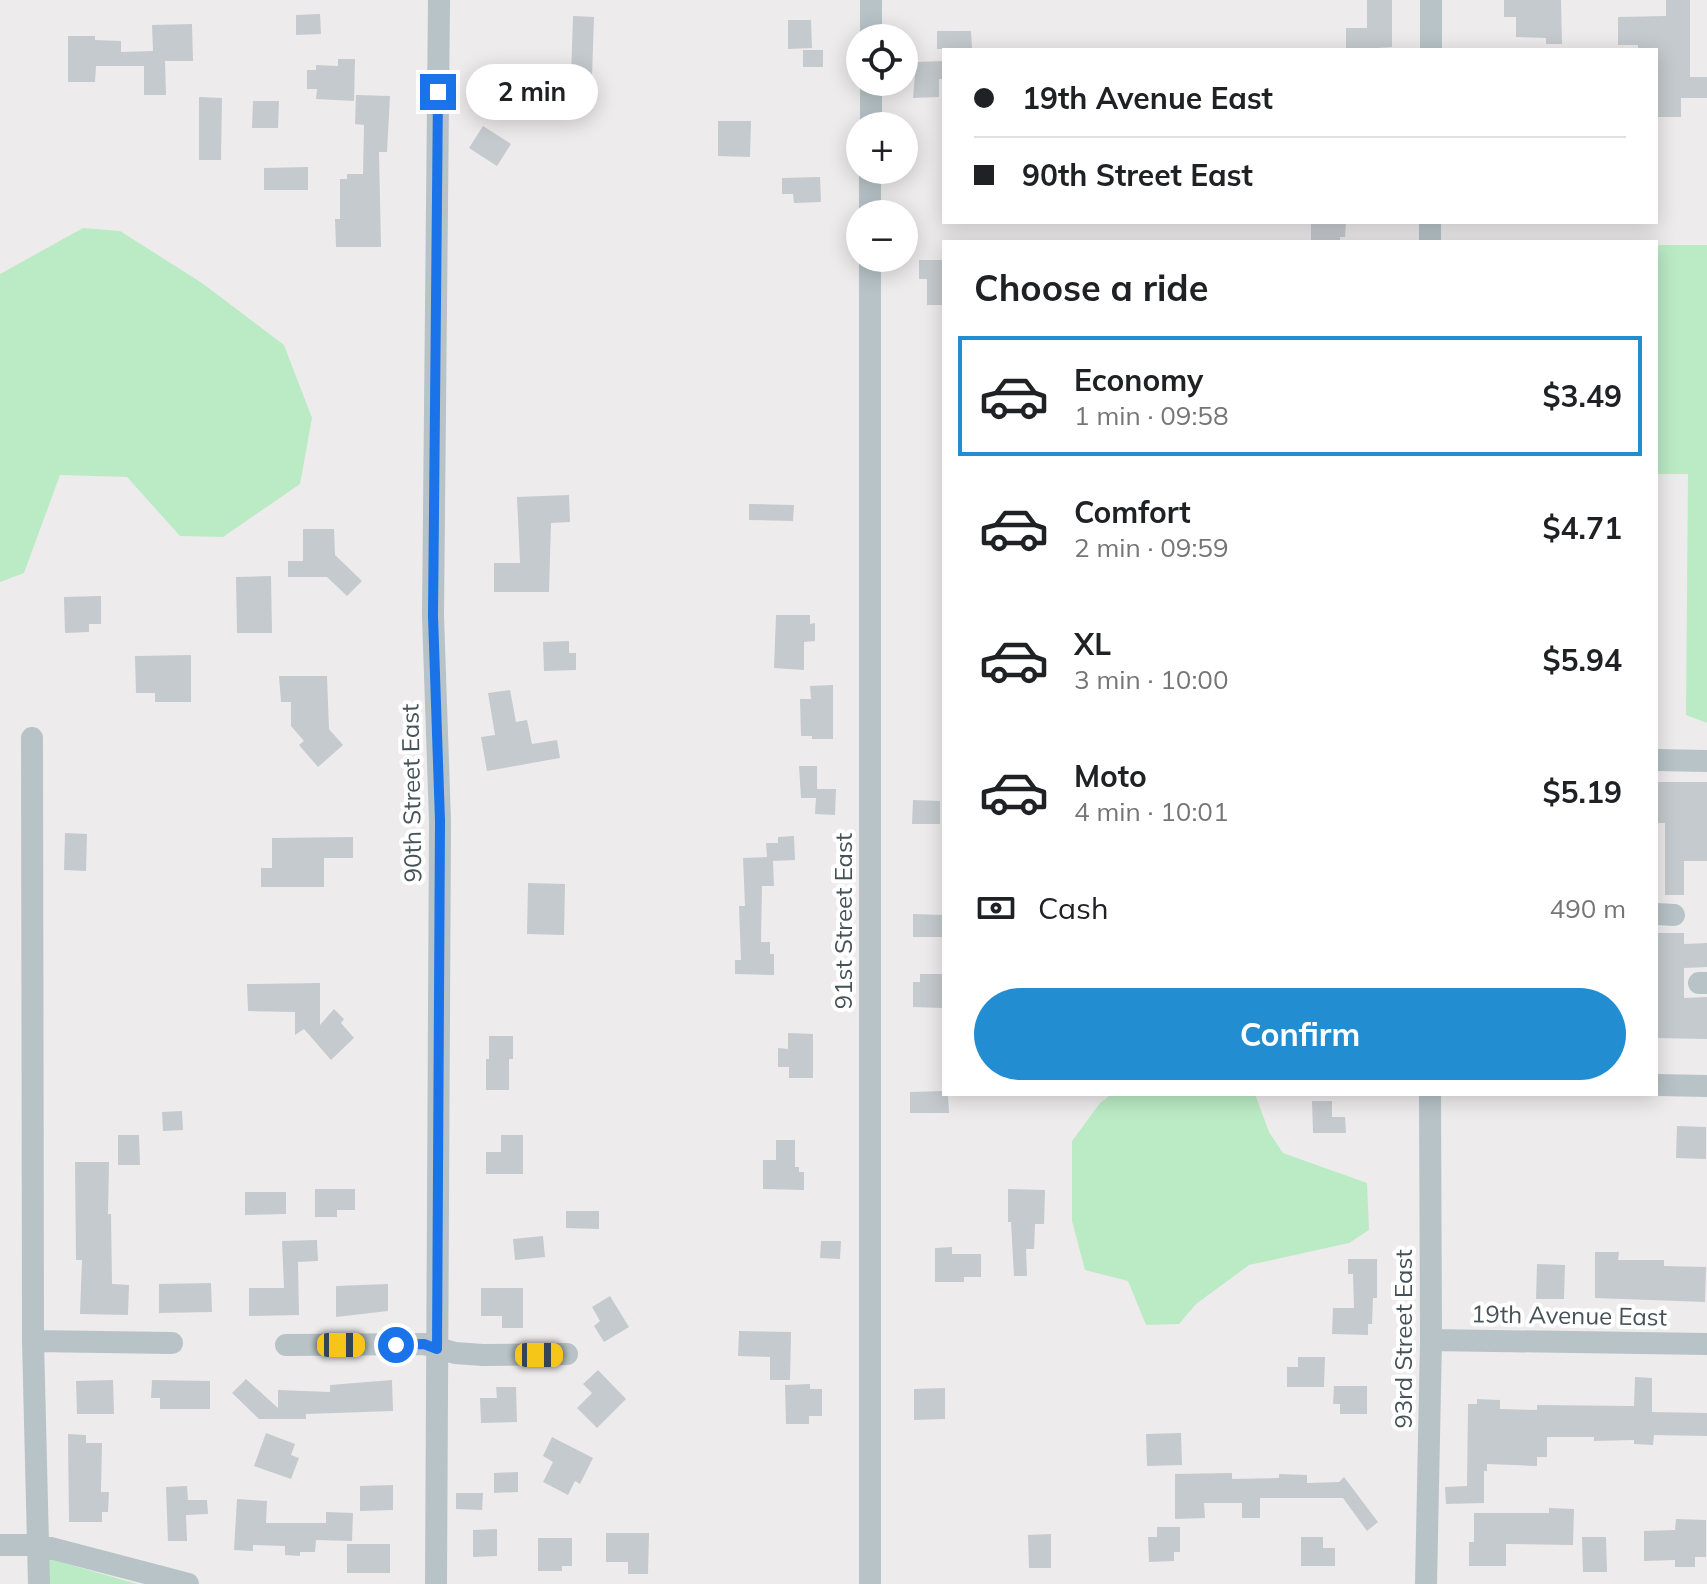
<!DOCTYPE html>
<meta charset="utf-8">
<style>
:root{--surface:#fff;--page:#f2f2f2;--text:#202124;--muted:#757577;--line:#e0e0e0;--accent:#238dd1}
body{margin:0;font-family:Mulish,sans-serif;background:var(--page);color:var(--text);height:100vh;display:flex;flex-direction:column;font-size:30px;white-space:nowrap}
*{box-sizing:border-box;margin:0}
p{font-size:26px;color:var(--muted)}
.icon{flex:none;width:44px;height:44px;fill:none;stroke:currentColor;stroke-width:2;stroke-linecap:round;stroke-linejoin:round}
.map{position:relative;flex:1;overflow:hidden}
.panel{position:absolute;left:942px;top:240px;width:716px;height:856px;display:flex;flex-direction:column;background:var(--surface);border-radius:0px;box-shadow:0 4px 20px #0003}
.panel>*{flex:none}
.guide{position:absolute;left:942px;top:48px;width:716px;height:176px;border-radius:0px;box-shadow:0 4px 20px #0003;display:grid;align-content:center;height:176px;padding:0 32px;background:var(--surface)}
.controls{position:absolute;left:846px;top:24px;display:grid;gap:16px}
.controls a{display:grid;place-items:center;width:72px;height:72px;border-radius:50%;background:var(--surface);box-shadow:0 4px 20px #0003;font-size:40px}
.end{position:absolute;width:36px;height:36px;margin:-18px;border:10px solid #1a73e8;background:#fff;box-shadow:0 0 0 4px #fff}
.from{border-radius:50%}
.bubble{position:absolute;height:56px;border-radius:28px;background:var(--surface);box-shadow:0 4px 20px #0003;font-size:26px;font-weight:700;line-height:56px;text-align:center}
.car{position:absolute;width:24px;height:48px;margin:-24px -12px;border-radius:10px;box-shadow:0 0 6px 2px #0007;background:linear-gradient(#f5c518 24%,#345 0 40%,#f5c518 0 76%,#345 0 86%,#f5c518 0)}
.guide b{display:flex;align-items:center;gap:28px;height:76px;font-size:30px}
.guide b+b{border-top:2px solid var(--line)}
.guide i{width:20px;height:20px;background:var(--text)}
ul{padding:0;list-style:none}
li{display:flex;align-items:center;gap:24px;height:120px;margin:0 16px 12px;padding:0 16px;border:4px solid transparent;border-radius:0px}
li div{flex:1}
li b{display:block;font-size:30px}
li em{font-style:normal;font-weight:700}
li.selected{border-color:var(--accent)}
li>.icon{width:72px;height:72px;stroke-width:1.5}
h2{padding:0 32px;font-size:36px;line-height:96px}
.pay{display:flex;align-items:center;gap:20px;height:88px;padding:0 32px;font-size:30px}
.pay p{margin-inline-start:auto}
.cta{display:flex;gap:16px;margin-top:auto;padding:16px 32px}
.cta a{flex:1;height:92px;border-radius:48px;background:var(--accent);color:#fff;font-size:32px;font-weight:700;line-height:92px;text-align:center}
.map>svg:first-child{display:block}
.green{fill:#bbebc5}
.building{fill:#c5cace}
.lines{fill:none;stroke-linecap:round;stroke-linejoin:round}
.minor{stroke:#b7c3c7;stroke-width:22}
.route{stroke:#1a73e8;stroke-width:10}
.labels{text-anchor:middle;stroke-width:8;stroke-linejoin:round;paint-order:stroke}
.street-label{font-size:24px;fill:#455257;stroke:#fff}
</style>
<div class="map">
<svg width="1707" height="1584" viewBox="0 0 1707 1584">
<rect width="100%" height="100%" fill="#eeebec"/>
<path class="green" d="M83 228 120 231 202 283 284 345 312 418 300 484 223 537 180 536 127 477 60 475 24 573 0 582V274Z
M1656 245H1707V723L1686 715 1688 474H1656Z
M1112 1094H1255L1269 1132 1283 1153 1367 1183 1369 1230 1349 1243 1249 1265 1196 1304 1179 1324 1146 1325 1128 1281 1085 1270 1072 1221V1141L1100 1103Z
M47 1558 137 1584H48Z"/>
<path class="building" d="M1367 0H1392V47L1346 50V28H1367Z
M1504 0H1561L1562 44H1546V38L1516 37V17H1504Z
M1666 0H1690V77H1707V98H1681V117H1656V50H1638V45H1618V17L1666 16Z
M320 14 321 34 296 35V15Z
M573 16 594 17 592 77 571 76Z
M788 20H811L812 48 788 49Z
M192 24 193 61H165L166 95H144V66H96L95 82H68V36H95V40L121 41V52L153 51 152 25Z
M937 31H971L972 49H937Z
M803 50H823V67H803Z
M338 59H355L354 101 316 99 317 89H307V70H316V65L338 66Z
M944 61V79H939V97L913 98 916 62Z
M356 95 390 96 387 152H379L381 247H336L335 219H340V179H347V174H363L364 125 355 124Z
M199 97 222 98 221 160H199Z
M253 101H279L278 128H252Z
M718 121H751L750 157 718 156Z
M483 126 511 144 497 166 469 148Z
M308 167V190H264V168Z
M820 177 821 202 794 203 793 194H782V178Z
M1311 222H1346L1345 237H1340V242H1311Z
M919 260H944V305H927V279H919Z
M569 495 570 522 551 523 549 592H494V563H520L517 497Z
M749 504 794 505 793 521 749 520Z
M303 529H334L335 555 362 581 347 596 327 577H288V561H303Z
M271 576 272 633H237L236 577Z
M101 596V624H89V632L65 633 64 597Z
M776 615H810V624L815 623V641L804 642V670L774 668Z
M569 641V653H576V670L544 671 543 642Z
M191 655V702H155V693H136L135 656Z
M279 676H327L329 729 343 745 318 767 299 745 304 741 291 726V702H281Z
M833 685V739H812V736H801L800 699H811L810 686Z
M510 690 516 722 527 720 532 744 557 740 560 758 487 771 481 737 495 735 488 693Z
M799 766H817V789H836L835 815 815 814 816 798H801Z
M1656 782H1707V861H1684V895H1665V823H1656Z
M913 800 940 801V824H912Z
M65 833 87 834 86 871 64 870Z
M794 836 795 860 773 861 774 886H762L761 942H770V954H774V975L735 974V960H741L739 906H745L743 858 767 857 766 843H778V837Z
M353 837V858H324V887H261V868H272V838Z
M528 883 565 884 564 935 527 934Z
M913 914 944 915V937H913Z
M1657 933H1684V944L1707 943V967L1684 968V998L1707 997V1039L1656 1038Z
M920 974H942V1008L913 1007V982H920Z
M320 983V1025L334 1009 344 1019 341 1023 354 1038 331 1060 304 1029 295 1035V1012L248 1011 247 984Z
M788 1033 813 1034V1078H789V1067H778V1048L788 1049Z
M489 1036H513V1059H509V1090H486V1059H489Z
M944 1091V1094H948L949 1113H910V1092Z
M1312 1101H1332V1117H1345L1346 1133H1313Z
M182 1111 183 1130 163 1131 162 1112Z
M1677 1126 1706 1127V1159L1676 1158Z
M118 1135H139L140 1165H118Z
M501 1135H523V1174H486V1152H501Z
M776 1140H795V1167H799V1172H804V1190L763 1189V1160H776Z
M75 1162H109L108 1214H111L112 1284 129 1285 128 1315 80 1314 82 1260H76Z
M315 1189H355V1210H337V1217H315Z
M1008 1189 1045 1190 1044 1224H1035L1034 1249H1026L1027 1276H1014L1011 1222H1008Z
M245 1192H286V1214L245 1215Z
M566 1211H599V1229L566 1228Z
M543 1236 545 1257 515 1260 513 1239Z
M317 1240 318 1261 298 1262 299 1315 249 1316V1288H284L282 1241Z
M821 1241H841L840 1259 820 1258Z
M952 1247V1254H981V1277H964V1282H935V1248Z
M1595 1252H1619L1618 1260H1664V1266L1706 1267 1705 1302 1595 1298Z
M1348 1259H1377V1298H1373L1372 1324H1368V1335L1332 1334 1333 1308H1354L1353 1274H1348Z
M1537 1264 1565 1265 1564 1299H1536Z
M211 1283 212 1312 159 1313V1284Z
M388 1284V1311L336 1317V1286Z
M481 1288H523V1328H502V1316H481Z
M610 1296 629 1327 604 1342 594 1326 600 1321 592 1307Z
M739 1331 791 1332 790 1380H770V1357L738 1356Z
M1298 1357H1325L1324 1387H1287V1367H1298Z
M598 1370 626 1399 597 1428 577 1408 592 1393 583 1384Z
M1635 1377 1652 1378V1412L1707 1413V1436L1654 1435 1653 1445 1634 1444V1440L1594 1441V1437H1547V1457H1537V1466L1487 1464V1471H1484V1503L1446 1504 1445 1487 1467 1486 1468 1404H1477V1399L1500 1400V1409L1537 1410V1405L1634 1406Z
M246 1379 278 1408V1390L330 1392V1385L392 1380 393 1411 306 1414V1419H259L232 1393Z
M113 1380 114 1414H77L76 1381Z
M152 1380 210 1381V1409H160V1398H151Z
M810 1384V1389H822V1416H809V1424H786L785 1385Z
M1334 1386H1367V1414H1340V1404H1333Z
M496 1387H516L517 1422 481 1423 480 1398H497Z
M945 1388V1419L914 1420V1389Z
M266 1433 295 1444 291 1455 299 1458 291 1479 254 1466Z
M1181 1433 1182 1465 1147 1466 1146 1434Z
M68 1434 86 1435V1443H102L101 1492H109L108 1512H102V1522H69Z
M552 1437 593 1458 580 1484 575 1481 568 1495 543 1482 553 1462 543 1456Z
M518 1472V1492L494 1493V1473Z
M1232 1473V1479L1279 1478V1474L1307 1475V1483L1339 1482 1344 1477 1378 1522 1367 1531 1343 1498H1260V1518H1242V1503H1204L1205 1518 1175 1519V1474Z
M393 1485V1510L360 1511V1486Z
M187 1486 188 1500H207L208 1514 186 1515 187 1541H168L166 1487Z
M456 1493H483L482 1510 456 1509Z
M237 1499 267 1501 266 1523H326V1512L353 1513 352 1541 316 1540 315 1552H300V1556L285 1555V1546L253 1545V1551L234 1550Z
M1549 1508 1574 1509 1573 1545 1506 1544V1566H1469V1542H1474V1513H1549Z
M1676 1519 1706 1520V1557H1695V1567H1675V1560L1644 1561V1531L1675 1530Z
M1157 1527H1180V1552H1174V1561L1149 1562 1148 1537H1157Z
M497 1529V1556L473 1557V1530Z
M606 1533H649L648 1574H628V1562H606Z
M1051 1534V1568H1029L1028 1535Z
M1301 1537H1323V1548H1335V1566H1301Z
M1582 1537H1606L1607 1572H1583Z
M538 1538H572V1566H562V1571H538Z
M347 1544H390V1573H347Z"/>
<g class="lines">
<path class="minor" d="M871 38V0
M1431 50V0
M871 126V82
M870 214V170
M1430 242V222
M32 738 33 1341 39 1584
M1656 760 1707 761
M1656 914 1674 915
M1699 983H1707
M1656 1085 1707 1086
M1431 1340 1707 1344
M33 1341 172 1343
M286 1345 424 1344 455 1353 483 1355 567 1354
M0 1545H39L188 1584
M436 1584 440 821 433 616 439 0
M870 1584V258
M1426 1584 1431 1340 1430 1094"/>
</g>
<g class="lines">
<path class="route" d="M396 1345 424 1344 437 1349 440 821 433 616 438 92"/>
</g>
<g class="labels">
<g class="street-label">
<text transform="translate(412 793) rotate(-91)" y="8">90th Street East</text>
<text transform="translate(844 921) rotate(-90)" y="8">91st Street East</text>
<text transform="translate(1569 1316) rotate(1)" y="8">19th Avenue East</text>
<text transform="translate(1404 1339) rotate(-90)" y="8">93rd Street East</text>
</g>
</g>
</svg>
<div class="controls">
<a><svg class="icon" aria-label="locate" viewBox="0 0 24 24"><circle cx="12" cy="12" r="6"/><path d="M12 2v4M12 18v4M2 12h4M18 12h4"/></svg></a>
<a>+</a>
<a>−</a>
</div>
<i class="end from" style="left:396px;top:1345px"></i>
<i class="end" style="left:438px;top:92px"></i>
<div class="bubble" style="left:466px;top:64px;width:132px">2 min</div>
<i class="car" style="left:341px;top:1345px;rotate:90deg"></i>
<i class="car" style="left:539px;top:1355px;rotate:90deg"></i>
<div class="guide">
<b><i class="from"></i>19th Avenue East</b>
<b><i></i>90th Street East</b>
</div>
<section class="panel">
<h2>Choose a ride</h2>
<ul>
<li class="selected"><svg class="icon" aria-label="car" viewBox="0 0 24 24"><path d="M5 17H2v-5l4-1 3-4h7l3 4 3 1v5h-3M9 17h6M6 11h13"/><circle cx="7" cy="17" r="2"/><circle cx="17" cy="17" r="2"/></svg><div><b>Economy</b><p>1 min · 09:58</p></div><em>$3.49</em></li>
<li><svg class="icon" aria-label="car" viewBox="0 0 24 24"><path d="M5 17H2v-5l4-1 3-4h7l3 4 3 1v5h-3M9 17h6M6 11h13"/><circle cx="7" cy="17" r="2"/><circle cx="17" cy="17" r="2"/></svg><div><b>Comfort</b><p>2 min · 09:59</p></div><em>$4.71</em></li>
<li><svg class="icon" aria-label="car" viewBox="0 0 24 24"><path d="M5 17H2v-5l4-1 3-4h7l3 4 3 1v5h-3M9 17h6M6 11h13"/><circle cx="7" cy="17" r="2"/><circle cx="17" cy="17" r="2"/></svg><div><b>XL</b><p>3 min · 10:00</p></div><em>$5.94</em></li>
<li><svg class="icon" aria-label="car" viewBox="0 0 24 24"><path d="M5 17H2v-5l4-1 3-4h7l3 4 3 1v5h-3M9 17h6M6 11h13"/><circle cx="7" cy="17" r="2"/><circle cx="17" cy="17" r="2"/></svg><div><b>Moto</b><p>4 min · 10:01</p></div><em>$5.19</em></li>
</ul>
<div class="pay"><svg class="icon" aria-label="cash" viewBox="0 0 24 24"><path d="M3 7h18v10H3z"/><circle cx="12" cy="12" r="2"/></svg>Cash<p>490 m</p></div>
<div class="cta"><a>Confirm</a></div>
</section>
</div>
